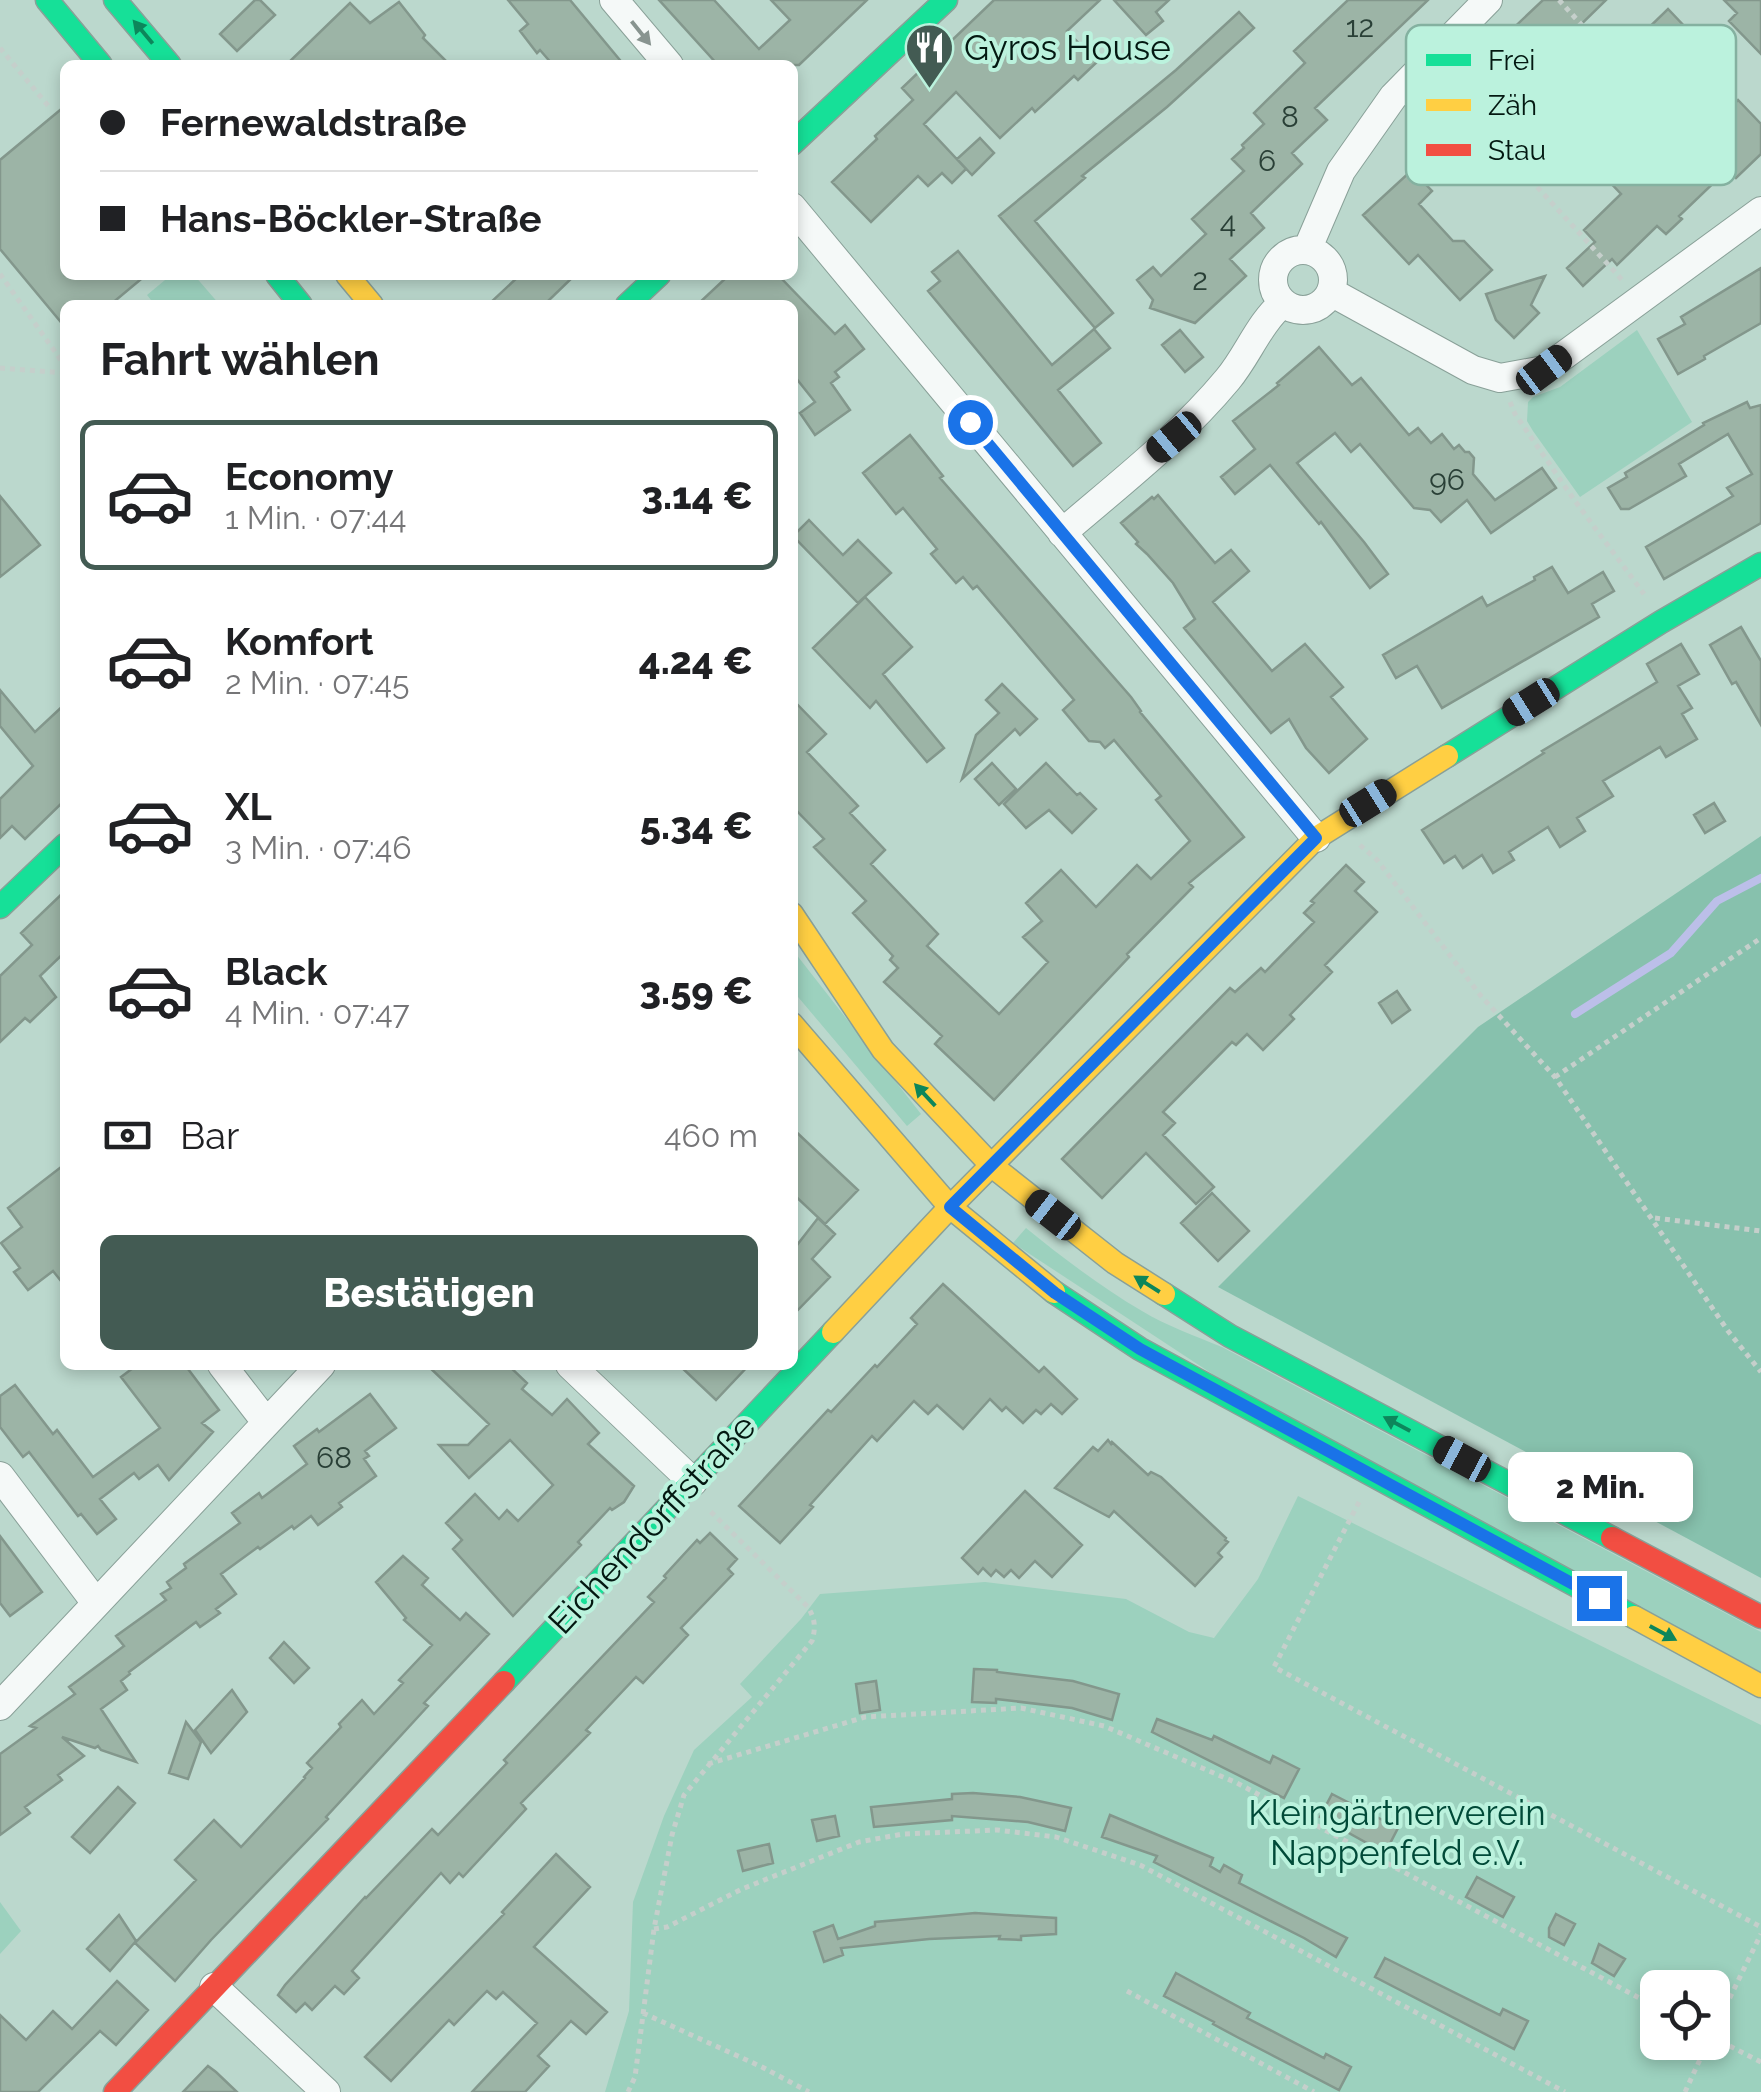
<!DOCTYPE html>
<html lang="de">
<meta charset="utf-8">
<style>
:root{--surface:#fff;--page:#f6f6f6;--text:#202124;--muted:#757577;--line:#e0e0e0;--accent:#435b53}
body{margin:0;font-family:Raleway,sans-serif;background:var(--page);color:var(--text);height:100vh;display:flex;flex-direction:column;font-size:38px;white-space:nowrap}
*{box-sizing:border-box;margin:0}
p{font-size:32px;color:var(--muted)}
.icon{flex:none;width:55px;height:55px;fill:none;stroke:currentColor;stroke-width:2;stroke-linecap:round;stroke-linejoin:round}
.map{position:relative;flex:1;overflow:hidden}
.sheet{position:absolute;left:60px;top:300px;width:738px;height:1070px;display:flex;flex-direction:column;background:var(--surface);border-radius:15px;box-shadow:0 5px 15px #0003}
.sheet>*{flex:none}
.banner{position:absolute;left:60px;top:60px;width:738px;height:220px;border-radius:15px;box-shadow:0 5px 15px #0003;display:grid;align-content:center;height:220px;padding:0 40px;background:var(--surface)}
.buttons{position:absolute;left:1640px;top:1970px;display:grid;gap:20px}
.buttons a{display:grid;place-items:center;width:90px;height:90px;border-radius:15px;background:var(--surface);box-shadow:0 5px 15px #0003;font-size:50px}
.end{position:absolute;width:45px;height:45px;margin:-22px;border:12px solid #1a73e8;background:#fff;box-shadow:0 0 0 5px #fff}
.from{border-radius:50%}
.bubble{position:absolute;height:70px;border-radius:15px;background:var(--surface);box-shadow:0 5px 15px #0003;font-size:32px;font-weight:800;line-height:70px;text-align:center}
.car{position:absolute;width:30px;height:60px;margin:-30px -15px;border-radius:12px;box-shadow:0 0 8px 2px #0007;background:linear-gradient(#222 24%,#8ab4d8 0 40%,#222 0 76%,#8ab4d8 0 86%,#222 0)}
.banner b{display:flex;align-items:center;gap:35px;height:95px;font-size:38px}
.banner b+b{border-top:2px solid var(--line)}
.banner i{width:25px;height:25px;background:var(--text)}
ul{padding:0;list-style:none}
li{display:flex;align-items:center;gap:30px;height:150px;margin:0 20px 15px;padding:0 20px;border:5px solid transparent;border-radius:15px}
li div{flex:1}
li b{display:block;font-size:38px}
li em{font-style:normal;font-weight:800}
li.active{border-color:var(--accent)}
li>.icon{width:90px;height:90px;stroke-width:1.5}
h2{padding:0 40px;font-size:45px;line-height:120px}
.pay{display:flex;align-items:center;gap:25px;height:110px;padding:0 40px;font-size:38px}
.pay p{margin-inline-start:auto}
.button{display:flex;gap:20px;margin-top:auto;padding:20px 40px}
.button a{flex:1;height:115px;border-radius:15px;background:var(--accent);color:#fff;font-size:40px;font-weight:800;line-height:115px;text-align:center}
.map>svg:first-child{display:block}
.green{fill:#9cd1be;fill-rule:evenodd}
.forest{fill:#87c1ad}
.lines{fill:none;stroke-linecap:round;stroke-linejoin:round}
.stream{stroke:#bcbfe9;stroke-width:8}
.building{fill:#9cb4a6;stroke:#83978c;stroke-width:2.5}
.street-casing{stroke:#89a098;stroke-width:30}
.fast-casing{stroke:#89a098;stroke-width:25}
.slow-casing{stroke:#89a098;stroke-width:25}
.jam-casing{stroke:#89a098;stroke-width:25}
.path{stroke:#c5cfcb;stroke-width:5;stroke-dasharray:5 5;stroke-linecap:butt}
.street{stroke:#f5f9f8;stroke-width:28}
.fast{stroke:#16e098;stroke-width:22}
.slow{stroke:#ffcf43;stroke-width:22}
.jam{stroke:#f24e42;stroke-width:22}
.oneway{fill:#0d865b}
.oneway2{fill:#889490}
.route{stroke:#1a73e8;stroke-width:12}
.labels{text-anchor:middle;stroke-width:8;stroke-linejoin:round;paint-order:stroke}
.number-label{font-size:30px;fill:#293f36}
.poi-label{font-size:35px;fill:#031811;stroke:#bbf2dd;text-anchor:start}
.street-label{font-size:35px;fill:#031811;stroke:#bbf2dd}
.park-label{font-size:35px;fill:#004a38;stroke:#bbf2dd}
.key{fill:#bbf2dd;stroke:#84b1a0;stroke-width:2.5}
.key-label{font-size:28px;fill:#031811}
</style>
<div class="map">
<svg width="1761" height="2092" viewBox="0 0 1761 2092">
<rect width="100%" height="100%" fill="#bbd8cd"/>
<path class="green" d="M171 275H194L220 305H155L147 295Z
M1637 330 1692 422 1580 497 1533 431 1527 421 1528 402 1533 397 1560 387Z
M792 949 921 1114 907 1126 793 991Z
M1026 1228C1063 1258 1101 1287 1142 1311 1167 1326 1195 1336 1222 1347L1761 1632V1672L1252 1400 1013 1243Z
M1298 1496 1761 1725V2092H605L629 2011 633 1902 664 1816 694 1750 752 1697 740 1684 801 1619 820 1594 985 1582 1126 1599 1189 1632 1214 1638 1258 1579ZM1658 1988H1712V2042H1658Z
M0 1902 21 1931 0 1954Z"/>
<path class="forest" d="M1761 836V1578L1218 1287 1478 1027Z"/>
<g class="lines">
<path class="stream" d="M1575 1014 1671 953 1717 901 1761 878"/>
</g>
<path class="building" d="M255 0H260L275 15 237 51 220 34Z
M508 0H570L624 65H553L540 50 537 53 520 31 528 24Z
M659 0H714L759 49 790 20 771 0H867L799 65H718Z
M994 0H1100L1067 31 1097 62 1078 80 1074 76 1035 112 1032 108 1000 138 956 92 924 124 966 169 952 183 942 173 928 186 918 176 871 222 832 182 877 139 875 136 913 100 902 88Z
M1114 0H1169L1156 12 1163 21 1146 35Z
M1348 0H1428L1315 108 1327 120 1292 153 1302 164 1251 213 1264 228 1230 259 1246 276 1195 323 1150 308 1153 300 1137 280 1153 267 1161 276 1206 234 1192 219 1244 171 1232 159 1244 148 1242 145 1264 124 1254 113 1305 63 1294 51Z
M1543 0H1606L1567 38 1601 74 1668 9 1706 49 1687 68 1671 51 1641 79 1666 105 1647 123 1631 106 1601 134 1630 165 1646 172 1681 138 1705 163 1735 134 1719 118 1738 100 1761 124V154L1736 178 1728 169 1679 216 1682 219 1666 234 1657 226 1617 265 1612 259 1583 286 1567 268 1595 242 1584 230 1621 194 1585 156 1564 176 1541 152 1551 142 1517 105 1509 112 1501 104 1481 127 1476 126 1470 132 1442 102 1470 74 1472 69 1487 55 1486 54Z
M1724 0H1761V54L1729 21 1737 13Z
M399 2 425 35 423 38 450 65H286L350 3 370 23Z
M1239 12 1254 28 1167 107 1082 176 1085 178 1035 221 1113 313 1095 328 999 216 1176 70Z
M65 106V275H146L110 305H65V327L0 249V160Z
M980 138 994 153 972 175 957 159Z
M1412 170 1432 191 1419 204 1453 241H1464L1492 270 1460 300 1418 255 1409 264 1363 215Z
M958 251 1052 365 1094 329 1110 348 1058 390 1101 443 1073 466 928 291 940 281 932 272Z
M1761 268V323L1704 356 1705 359 1678 374 1658 339 1685 324 1681 317Z
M520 275H575L544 305H488Z
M729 275H778L835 334 845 325 864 349 835 372 839 377 831 383 850 410 815 435 800 413 815 402 792 373V305H697Z
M1545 276 1531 305 1539 313 1514 338 1496 320 1486 294Z
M1180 330 1203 357 1185 372 1162 345Z
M1319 347 1352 385 1361 378 1409 435 1418 428 1431 443 1442 434 1454 449 1459 445 1465 452H1469L1474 458 1473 474 1495 500 1542 468 1556 488 1491 533 1467 500 1441 522 1430 510 1414 508 1360 444 1351 452 1335 433 1297 463 1364 542 1388 574 1370 588 1321 522 1319 524 1270 465 1235 494 1221 477 1255 449 1233 421 1279 385 1277 383Z
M1747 402 1750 408 1761 405V523L1664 579 1646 547 1733 496 1727 488 1752 474 1728 434 1679 464 1686 476 1629 509H1621L1608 488 1627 477 1625 473 1704 425 1703 423Z
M910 435 943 476 940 478 1131 697 1141 711 1140 712 1244 837 1189 883 1193 887 1127 954 1129 957 994 1100 935 1044 942 1036 884 982 898 968 890 960 893 956 853 913 866 901 814 847 824 839 792 806V699L826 734 807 752 858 806 850 813 885 850 871 864 938 934 927 946 999 1014 1048 962 1023 937 1042 921 1026 903 1061 870 1096 907 1137 865 1151 879 1190 841 1156 800 1161 796 1114 740 1105 748 1100 742 1089 741 1063 710 1074 700 977 586 973 589 963 577 956 583 931 554 937 549 903 508 896 514 863 473Z
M1158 495 1215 563 1231 550 1249 571 1213 602 1272 671 1305 644 1343 687 1331 697 1367 739 1329 773 1306 748 1289 719 1271 733 1184 628 1195 619 1173 583 1147 554 1136 544 1138 542 1121 523 1152 497 1154 499Z
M0 496 40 545 0 577Z
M809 520 843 555 858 540 891 573 858 603 793 536Z
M1552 567 1568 593 1603 572 1614 591 1592 604 1599 617 1442 708 1417 666 1396 678 1383 655 1482 597 1487 606 1535 580 1534 577Z
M865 597 912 647 883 674 944 748 927 762 876 701 870 708 813 648Z
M1741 627 1761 661V725L1736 682 1732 684 1710 645Z
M1681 644 1699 674 1678 686 1692 708 1682 714 1697 739 1666 757 1660 747 1603 781 1613 796 1577 818 1585 831 1560 847 1548 827 1509 852 1514 860 1493 873 1482 855 1463 868 1455 856 1444 863 1422 830 1544 753 1542 751 1657 682 1647 664Z
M1002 684 1037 719 1020 735 1015 729 962 779 976 735 999 713 986 700Z
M0 690 35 732 65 704V800L25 839 12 826 0 838V799L33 766 0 726Z
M992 763 1016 789 999 805 975 779Z
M1046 763 1077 795 1080 793 1096 809 1072 833 1049 810 1026 828 1004 804Z
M1714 803 1725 821 1705 833 1694 815Z
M1346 865 1364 882 1355 891 1377 912 1325 965 1332 972 1290 1015 1294 1019 1263 1050 1247 1034 1236 1045 1232 1042 1163 1112 1175 1123 1163 1135 1214 1187 1196 1204 1146 1153 1102 1198 1062 1159 1230 988 1235 992 1261 968 1265 972 1314 922 1304 913 1314 903 1311 901Z
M65 891V952L40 976 56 997 30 1022 25 1018 0 1042V976L32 945 21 933Z
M1397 991 1410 1010 1392 1023 1379 1003Z
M792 1128 858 1190 825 1224 792 1193Z
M65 1164V1286L53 1271 28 1290 14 1272 20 1268 1 1243 22 1227 8 1208Z
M1212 1193 1249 1231 1218 1261 1181 1223Z
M818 1218 835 1234 812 1259 830 1277 792 1316V1240L797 1245Z
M943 1284 1039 1372 1044 1367 1077 1399 1062 1414 1051 1404 1041 1414 1036 1410 1023 1423 1006 1407 1002 1411 990 1399 963 1429 937 1405 928 1414 914 1401 877 1441 872 1436 810 1505 813 1507 780 1543 739 1506 828 1410 831 1412 875 1365 877 1367 917 1324 911 1318Z
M137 1365H185L219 1410 202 1423 213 1432 169 1480 158 1465 139 1479 134 1473 100 1499 116 1519 97 1534 81 1514 78 1516 29 1452 23 1457 0 1427V1396L15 1385 53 1434 57 1430 93 1477 160 1428 121 1377Z
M427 1365H508L527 1383 522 1389 552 1415 567 1399 599 1433 588 1444 634 1486 624 1502 612 1510 610 1508 578 1542 581 1545 513 1616 453 1549 462 1540 446 1523 475 1494 499 1519 507 1510 518 1521 553 1485 510 1440 469 1478 439 1445H468L489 1424Z
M679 1365H749L716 1400Z
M370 1394 396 1428 365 1451 369 1456 364 1459 376 1476 339 1503 342 1507 318 1525 311 1516 294 1529 292 1526 260 1549 258 1547 221 1574 236 1594 216 1609 220 1613 200 1627 196 1622 129 1672 130 1674 121 1681 127 1690 101 1709 136 1762 101 1750 98 1746 95 1748 62 1737 84 1756 58 1775 62 1780 25 1807 30 1813 0 1835V1754L36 1728 30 1726 75 1694 69 1687 124 1646 116 1636 166 1600 161 1594 171 1588 167 1582 186 1568 184 1564 240 1523 232 1513 259 1493 262 1498 307 1464 294 1446 317 1429 319 1432Z
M1108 1440 1111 1444 1112 1442 1148 1475 1151 1472 1161 1477 1226 1538 1225 1540 1228 1542 1218 1553 1222 1557 1195 1586 1114 1511 1109 1517 1055 1488 1093 1447 1098 1451Z
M1025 1491 1082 1545 1052 1577 1035 1561 1019 1578 1011 1570 1004 1577 996 1570 991 1576 983 1568 978 1574 962 1558Z
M710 1533 737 1559 728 1569 733 1574 681 1628 688 1635 643 1683 636 1677 586 1730 590 1733 521 1803 526 1809 463 1877 459 1873 450 1883 441 1873 352 1971 359 1978 344 1994 335 1986 312 2010 305 2003 296 2012 278 1995 285 1985 365 1897 366 1898 432 1829 438 1835 507 1763 504 1760 654 1602 648 1597 666 1578 664 1576 697 1540 700 1543Z
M0 1536 42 1592 10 1616 0 1603Z
M403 1556 428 1578 422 1585 460 1620 466 1613 489 1634 424 1703 428 1706 326 1817 328 1819 211 1940 175 1981 135 1943 196 1880 175 1860 214 1820 241 1847 305 1778 304 1777 312 1768 307 1763 341 1727 339 1724 362 1700 374 1714 403 1683 399 1680 432 1645 404 1620 406 1618 376 1582Z
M284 1642 309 1668 294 1683 270 1658Z
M974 1669 997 1670V1672L1073 1681 1119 1694 1112 1720 1072 1708 996 1699V1703L972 1702Z
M876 1681 880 1710 860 1713 856 1684Z
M232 1690 247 1712 211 1753 195 1730Z
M1157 1719 1212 1740 1214 1736 1270 1763 1273 1756 1299 1769 1284 1798 1152 1732Z
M186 1722 201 1742 188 1779 169 1773Z
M118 1787 135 1803 90 1853 72 1837Z
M973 1793 1020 1797 1071 1808 1065 1831 1028 1822 952 1816V1820L874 1827 871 1807 952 1799V1794Z
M1332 1794 1398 1828 1385 1853 1320 1817Z
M1110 1815 1213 1858 1210 1866 1220 1872 1224 1865 1242 1875 1239 1883 1347 1938 1336 1957 1304 1938 1154 1862 1157 1856 1102 1837Z
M835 1816 839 1836 817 1841 812 1820Z
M769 1844 773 1863 743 1871 738 1851Z
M556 1854 590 1887 534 1947 607 2012 586 2034 571 2021 538 2056 549 2066 525 2092H472L537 2023 503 1992 496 1999 487 1991 454 2025 449 2020 391 2081 365 2057 504 1914 502 1912Z
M1477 1877 1514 1897 1503 1917 1466 1897Z
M975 1913 1056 1918V1934L1021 1936V1940L999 1939 1000 1936 929 1939 841 1948 843 1955 824 1962 814 1932 833 1925 838 1939 875 1926V1922Z
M1556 1914 1575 1924 1564 1945 1549 1937V1928Z
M119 1915 136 1941 110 1971 87 1949Z
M1599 1944 1625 1959 1614 1976 1592 1963Z
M1385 1958 1500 2015 1503 2009 1528 2021 1514 2049 1375 1977Z
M1176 1973 1250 2013 1247 2018 1324 2058 1326 2054 1351 2067 1339 2090 1237 2037 1213 2024 1214 2022 1164 1996Z
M117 1981 148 2010 116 2045 100 2031 38 2092H0V2015L26 2040 53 2011 72 2029Z
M208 2066 216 2072 237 2092H183Z"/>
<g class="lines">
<defs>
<path id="street" d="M614 0 669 65
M792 207 1316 838
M1273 280a30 30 0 1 1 60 0a30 30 0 1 1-60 0Z
M1307 250 1341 171 1393 97 1488 0
M1331 292 1473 370 1500 378 1544 370 1761 211
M1062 533C1119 484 1180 437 1228 379 1248 355 1259 323 1283 303
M222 1365 266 1422
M570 1365 693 1482
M0 1476 96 1603
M0 1706 321 1365
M214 1987 326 2092"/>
<path id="fast" d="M47 0 101 65
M115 0 170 65
M792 144 946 0
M277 275 301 305
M627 305 659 275
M1447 756 1661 622 1761 564
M0 907 65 845
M1054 1292 1140 1349 1634 1617
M1164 1294 1230 1336 1612 1538
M504 1682 833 1332"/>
<path id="slow" d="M347 275 372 305
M792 914 883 1050 992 1166 1115 1263 1164 1294
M792 1024 950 1207 1054 1292
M833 1332 950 1207 1316 838 1447 756
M1634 1617 1761 1686"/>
<path id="jam" d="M1612 1538 1761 1617
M115 2092 504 1682"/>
</defs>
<use href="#street" class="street-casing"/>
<use href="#fast" class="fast-casing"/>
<use href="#slow" class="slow-casing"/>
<use href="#jam" class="jam-casing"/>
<path class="path" d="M1559 0 1609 55 1508 155 1624 282
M0 48 50 108
M0 274 65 366
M0 368 65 373
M1510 402 1515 414 1575 501 1644 594
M1360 845 1377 860 1481 996 1555 1077 1728 1331 1761 1372
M1555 1077 1761 938
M1655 1218 1761 1231
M1359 1502 1274 1667 1761 1927
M708 1764 865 1717 1021 1708 1104 1726 1237 1783 1658 2008
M654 1929 667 1927 742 1889 859 1842 903 1834 997 1830 1056 1837 1140 1865 1565 2092
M1127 1991 1314 2092
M643 2013 762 2067 809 2092
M1712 2034 1761 1934
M1712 2037 1761 2062
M628 2092 635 2077 654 1929 672 1835 684 1795 812 1641C816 1627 815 1619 808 1607L710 1511
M1685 2092 1708 2042"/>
<use href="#street" class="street"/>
<use href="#fast" class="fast"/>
<use href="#slow" class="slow"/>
<use href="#jam" class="jam"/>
</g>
<defs><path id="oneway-solid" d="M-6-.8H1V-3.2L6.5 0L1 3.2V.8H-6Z" transform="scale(2.5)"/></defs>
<g class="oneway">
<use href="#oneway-solid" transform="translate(143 32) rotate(-130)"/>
<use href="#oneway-solid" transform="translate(925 1095) rotate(-133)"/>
<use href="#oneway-solid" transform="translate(1147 1284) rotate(-148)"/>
<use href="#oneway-solid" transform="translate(1397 1424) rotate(-152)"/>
<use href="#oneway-solid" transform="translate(1663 1633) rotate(28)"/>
</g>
<use class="oneway2" href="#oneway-solid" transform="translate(641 33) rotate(51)"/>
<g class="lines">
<path class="route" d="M970 422 1316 838 950 1207 1055 1293 1140 1349 1599 1598"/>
</g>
<defs>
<symbol id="restaurant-pin" viewBox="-11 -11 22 30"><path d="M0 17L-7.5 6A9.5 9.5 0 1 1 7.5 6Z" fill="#435b53" stroke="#bbf2dd"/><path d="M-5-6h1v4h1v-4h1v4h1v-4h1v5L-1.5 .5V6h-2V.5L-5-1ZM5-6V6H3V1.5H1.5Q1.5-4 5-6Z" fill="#fff"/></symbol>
</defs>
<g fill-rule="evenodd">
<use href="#restaurant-pin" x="902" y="20" width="55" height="75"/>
</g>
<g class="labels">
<g class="number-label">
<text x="1360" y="37">12</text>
<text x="1290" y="127">8</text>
<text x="1267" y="171">6</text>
<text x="1228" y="233">4</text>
<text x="1200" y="290">2</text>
<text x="1447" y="490">96</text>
<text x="334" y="1468">68</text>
</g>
<g class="poi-label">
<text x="964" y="60">Gyros House</text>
</g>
<g class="street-label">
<text transform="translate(652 1524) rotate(-47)" y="12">Eichendorffstraße</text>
</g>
<g class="park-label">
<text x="1397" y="1825">Kleingärtnerverein<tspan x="1397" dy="40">Nappenfeld e.V.</tspan></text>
</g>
</g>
<rect x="1406" y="25" width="330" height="160" rx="15" class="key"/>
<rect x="1426" y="54" width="45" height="12" fill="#16e098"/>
<rect x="1426" y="99" width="45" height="12" fill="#ffcf43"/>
<rect x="1426" y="144" width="45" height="12" fill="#f24e42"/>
<g class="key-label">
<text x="1488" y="70">Frei</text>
<text x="1488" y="115">Zäh</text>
<text x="1488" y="160">Stau</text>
</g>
</svg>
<div class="buttons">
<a><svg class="icon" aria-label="locate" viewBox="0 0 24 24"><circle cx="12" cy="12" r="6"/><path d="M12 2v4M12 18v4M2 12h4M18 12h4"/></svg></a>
</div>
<i class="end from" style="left:970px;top:422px"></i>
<i class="end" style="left:1599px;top:1598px"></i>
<div class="bubble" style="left:1508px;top:1452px;width:185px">2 Min.</div>
<i class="car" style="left:1544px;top:370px;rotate:53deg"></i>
<i class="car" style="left:1174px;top:437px;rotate:230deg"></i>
<i class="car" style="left:1531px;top:702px;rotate:238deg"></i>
<i class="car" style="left:1368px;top:803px;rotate:58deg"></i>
<i class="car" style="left:1053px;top:1215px;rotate:308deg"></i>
<i class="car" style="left:1462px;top:1459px;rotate:298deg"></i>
<div class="banner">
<b><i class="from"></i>Fernewaldstraße</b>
<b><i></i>Hans-Böckler-Straße</b>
</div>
<section class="sheet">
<h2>Fahrt wählen</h2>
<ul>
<li class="active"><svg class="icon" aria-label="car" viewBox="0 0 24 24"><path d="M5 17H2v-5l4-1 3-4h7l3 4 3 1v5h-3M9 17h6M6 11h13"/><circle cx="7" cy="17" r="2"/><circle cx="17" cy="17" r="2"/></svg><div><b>Economy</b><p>1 Min. · 07:44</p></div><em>3.14 €</em></li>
<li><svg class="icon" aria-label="car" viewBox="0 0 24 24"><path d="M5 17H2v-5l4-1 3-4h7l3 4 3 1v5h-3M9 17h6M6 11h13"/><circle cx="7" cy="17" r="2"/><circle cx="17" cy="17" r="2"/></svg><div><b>Komfort</b><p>2 Min. · 07:45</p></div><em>4.24 €</em></li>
<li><svg class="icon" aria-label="car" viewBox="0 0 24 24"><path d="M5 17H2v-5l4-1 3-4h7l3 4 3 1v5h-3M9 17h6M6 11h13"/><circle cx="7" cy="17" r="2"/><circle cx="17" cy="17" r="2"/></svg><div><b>XL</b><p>3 Min. · 07:46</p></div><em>5.34 €</em></li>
<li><svg class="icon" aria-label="car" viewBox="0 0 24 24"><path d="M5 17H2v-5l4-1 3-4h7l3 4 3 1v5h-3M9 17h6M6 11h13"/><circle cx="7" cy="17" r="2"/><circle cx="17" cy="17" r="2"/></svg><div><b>Black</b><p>4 Min. · 07:47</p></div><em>3.59 €</em></li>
</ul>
<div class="pay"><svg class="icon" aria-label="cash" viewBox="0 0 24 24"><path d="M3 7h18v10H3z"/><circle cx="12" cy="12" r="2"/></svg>Bar<p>460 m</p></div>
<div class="button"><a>Bestätigen</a></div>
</section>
</div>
